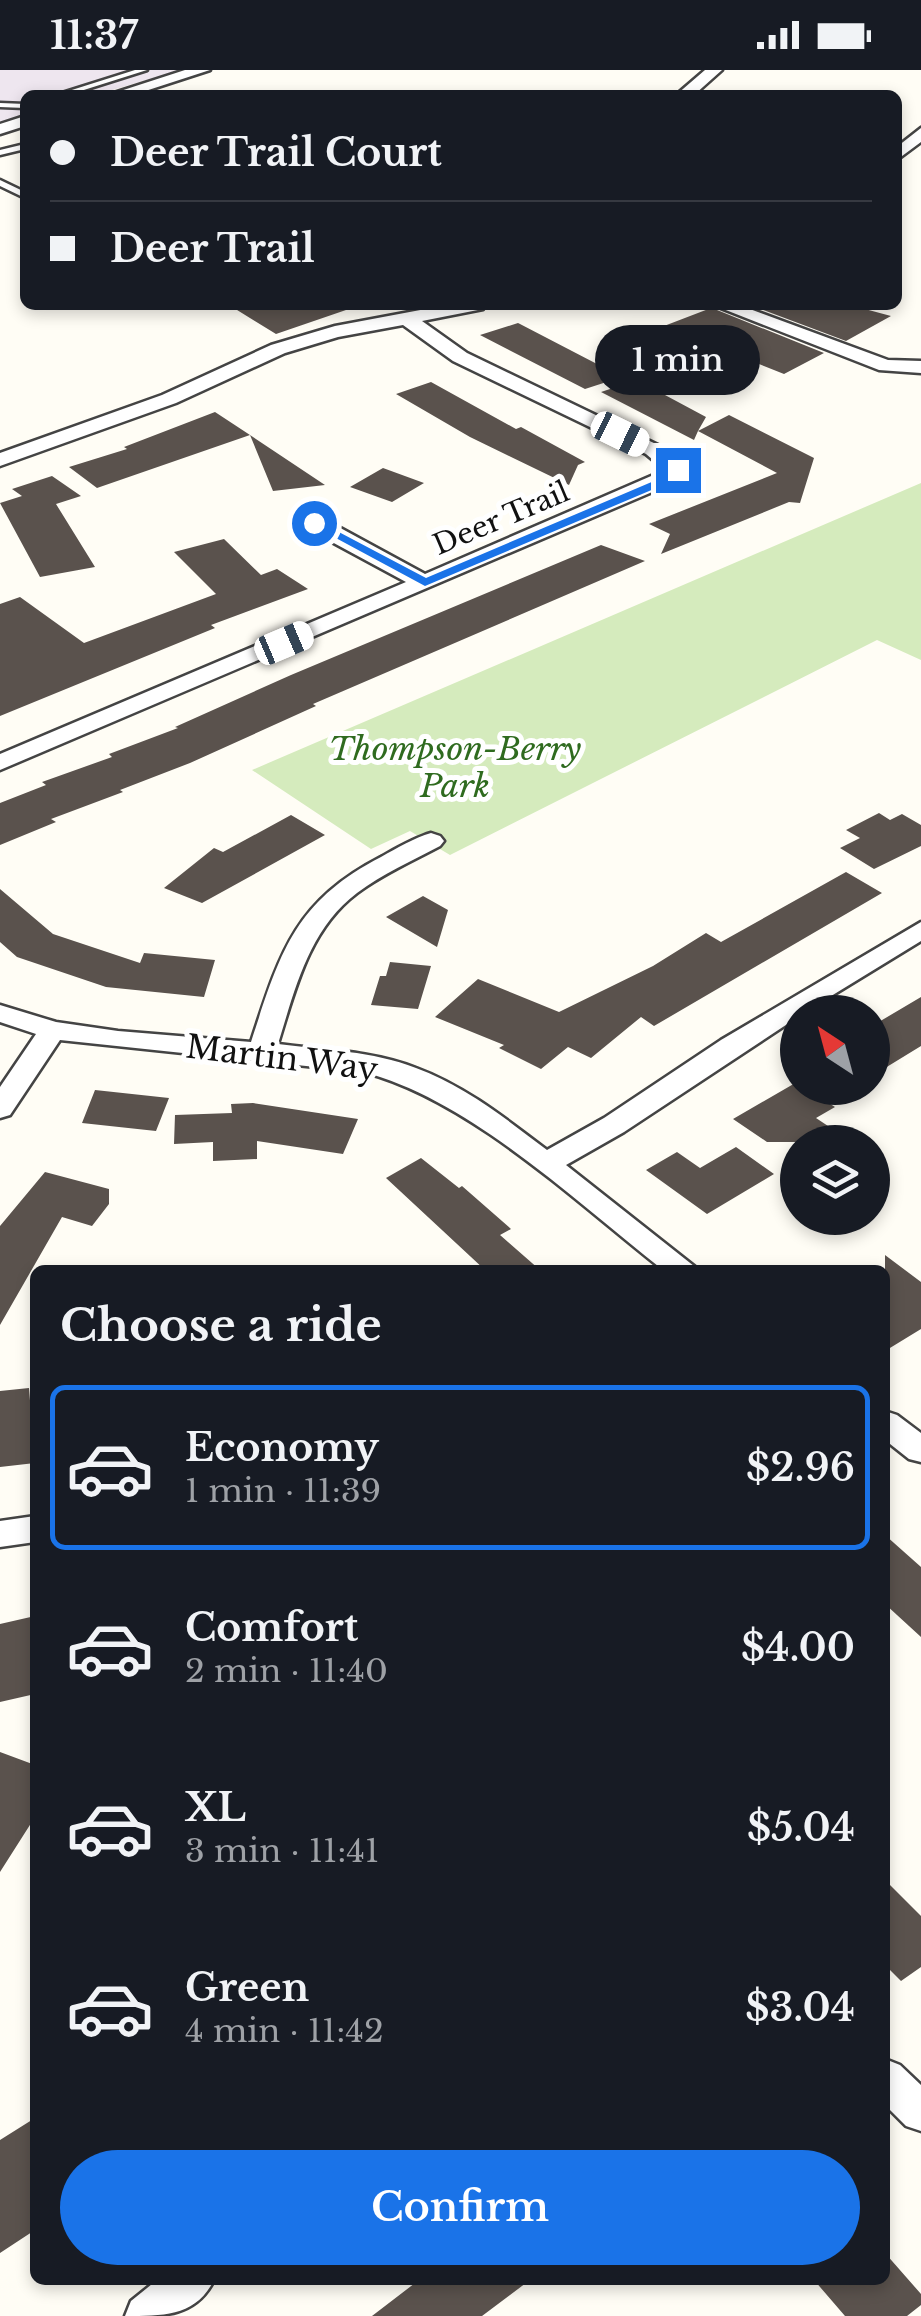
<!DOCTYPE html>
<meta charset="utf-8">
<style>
:root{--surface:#171b24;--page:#242831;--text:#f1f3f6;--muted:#9ea1a6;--line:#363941;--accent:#1a73e8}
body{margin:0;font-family:"Libre Baskerville",serif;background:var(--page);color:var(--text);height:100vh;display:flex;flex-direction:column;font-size:38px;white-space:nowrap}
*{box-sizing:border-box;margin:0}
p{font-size:32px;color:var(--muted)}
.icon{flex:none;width:55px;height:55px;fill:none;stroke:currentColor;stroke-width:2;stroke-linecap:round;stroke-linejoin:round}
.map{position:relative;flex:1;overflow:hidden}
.panel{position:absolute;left:30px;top:1195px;width:860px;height:1020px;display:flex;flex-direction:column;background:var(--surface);border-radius:15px;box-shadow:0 5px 15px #0003}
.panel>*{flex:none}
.guide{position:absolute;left:20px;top:20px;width:882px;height:220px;border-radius:15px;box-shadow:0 5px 15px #0003;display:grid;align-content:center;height:220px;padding:0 30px;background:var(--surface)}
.needle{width:65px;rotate:324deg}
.fabs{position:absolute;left:780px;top:925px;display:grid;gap:20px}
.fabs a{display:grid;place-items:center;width:110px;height:110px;border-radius:50%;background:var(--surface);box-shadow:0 5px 15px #0003;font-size:50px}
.end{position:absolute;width:45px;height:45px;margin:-22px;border:12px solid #1a73e8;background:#fff;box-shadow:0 0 0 5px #fff}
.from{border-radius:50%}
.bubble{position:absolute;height:70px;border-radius:35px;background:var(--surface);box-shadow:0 5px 15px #0003;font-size:32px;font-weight:600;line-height:70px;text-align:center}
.car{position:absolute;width:30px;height:60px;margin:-30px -15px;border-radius:12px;box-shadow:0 0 8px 2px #0007;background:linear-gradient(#fff 24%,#345 0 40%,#fff 0 76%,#345 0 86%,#fff 0)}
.guide b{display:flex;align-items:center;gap:35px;height:95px;font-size:38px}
.guide b+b{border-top:2px solid var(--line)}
.guide i{width:25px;height:25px;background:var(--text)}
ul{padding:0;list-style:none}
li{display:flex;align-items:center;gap:30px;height:165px;margin:0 20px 15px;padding:0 10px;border:5px solid transparent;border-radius:15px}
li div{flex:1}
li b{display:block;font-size:38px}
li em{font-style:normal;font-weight:600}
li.on{border-color:var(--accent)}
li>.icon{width:90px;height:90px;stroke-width:1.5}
h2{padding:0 30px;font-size:45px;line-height:120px}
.cta{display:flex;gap:20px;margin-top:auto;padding:20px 30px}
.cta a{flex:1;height:115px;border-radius:60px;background:var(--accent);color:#fff;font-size:40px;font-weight:600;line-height:115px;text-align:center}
.status{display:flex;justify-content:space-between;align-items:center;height:70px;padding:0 50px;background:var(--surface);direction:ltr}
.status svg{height:28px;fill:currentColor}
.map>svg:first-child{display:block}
.industrial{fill:#eee6ef}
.green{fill:#d5ebbd}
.building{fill:#5a524d}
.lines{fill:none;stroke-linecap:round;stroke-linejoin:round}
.service-casing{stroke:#444;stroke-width:5}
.minor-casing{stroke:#444;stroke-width:5}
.service{fill:#fff;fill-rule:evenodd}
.minor{fill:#fff;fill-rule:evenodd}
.route{fill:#1a73e8}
.labels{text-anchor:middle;stroke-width:10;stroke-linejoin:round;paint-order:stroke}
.far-street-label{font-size:28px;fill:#111;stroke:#fff}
.park-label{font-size:32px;font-style:italic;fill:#2f6b1f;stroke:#fff}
.street-label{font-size:32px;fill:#111;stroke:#fff}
</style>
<div class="status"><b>11:37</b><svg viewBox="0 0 49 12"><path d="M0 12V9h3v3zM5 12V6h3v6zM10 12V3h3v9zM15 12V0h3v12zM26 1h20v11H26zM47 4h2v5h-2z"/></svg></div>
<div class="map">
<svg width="921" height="2246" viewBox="0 0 921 2246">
<rect width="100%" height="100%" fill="#fffdf5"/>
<path class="industrial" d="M0 0H181L95 25H25V45L0 52Z"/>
<path class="green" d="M921 413V590L877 570 450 785 410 761 371 779 252 700Z"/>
<path class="building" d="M229 235H345L346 240 276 264Z
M750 235H850L891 246 846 271Z
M711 238H712L824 283 784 304 664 256Z
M518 253 520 254 622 307 585 319 480 265Z
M637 310 706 347 698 361 729 345 814 388 800 433 789 432 661 484 670 464 649 454 777 403 698 361 694 370 601 322Z
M431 312 516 359 521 357 585 392 578 395 569 415 470 367 396 324Z
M215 342 250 365 97 418 69 397 127 379 124 377Z
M250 365 325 415 273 421Z
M383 398 424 413 392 432 350 417Z
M52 406 81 426 56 434 95 497 40 507 0 433 22 426 12 419Z
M224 469 261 505 277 499 308 519 211 555 215 558 0 646V534L20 527 84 573 216 524 174 482Z
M601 475 645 491 313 634 316 636 190 693 120 720 123 722 51 749 56 752 0 775V733L46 715 42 712 112 687 109 684 178 658 175 657 291 605Z
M879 743 890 750 902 744 921 755V776L874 799 840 778 860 768 846 760Z
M291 745 325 765 202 833 164 818 214 778 223 782Z
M846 802 882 823 654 956 641 947 591 988 568 977 541 999 499 978 504 975 435 947 478 909 559 942 653 896 706 863 721 872Z
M0 819 53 864 140 893 144 883 215 890 204 927 106 917 17 887 0 872Z
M423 826 448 840 437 877 386 847Z
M390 892 431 896 418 939 371 935 380 906H386Z
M921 927V976L872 1006V956Z
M797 1012 798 1018H805L835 1037 816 1048 852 1072H767L733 1049Z
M95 1020 169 1028 156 1061 82 1053Z
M253 1033 358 1049 343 1084 257 1071V1089L213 1091V1072L174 1074 175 1045 232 1043 231 1034Z
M736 1077 774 1104 707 1144 646 1100 677 1082 700 1098Z
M421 1088 459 1118 462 1116 511 1159 500 1165 540 1200H485L386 1108Z
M45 1102 109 1119V1134L92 1156 62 1147 0 1255V1156Z
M885 1185 921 1212V1259L885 1281Z
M29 1318 35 1393 0 1397V1321Z
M885 1465 921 1497V1567L885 1534Z
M35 1546V1624L0 1632V1554Z
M0 1682 35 1695V1747L0 1802Z
M885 1810 921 1846V1897L901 1911 885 1895Z
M35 2048V2160L0 2183V2070Z
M885 2183 921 2224V2235L907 2246H845L814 2210H885Z
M419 2210H530L482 2246H372Z"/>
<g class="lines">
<defs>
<path id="service" d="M135 0H147L68 25H56Z
M0 33 25 34V38L0 37Z
M25 74V79L0 85V80Z
M0 110 25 122V128L0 116Z"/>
<path id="minor" d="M185 0H210L133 25H108Z
M705 0H722L694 25H676Z
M25 46V56L0 64V54Z
M921 58V72L898 89V76Z
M447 235H485L483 239 422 251 467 283 660 376 685 396 688 400 671 414 0 700V684L406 512 306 458 303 453 306 448H322L425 504 665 400 646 384 453 291 403 255 338 267 285 283 176 333 0 396V383L162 325 271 275 335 256Z
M713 235H739L888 290 921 291V303L879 300Z
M431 763 440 766 444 771 440 776C412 791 382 804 357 823 309 859 295 919 278 974 324 980 373 981 416 998 465 1016 506 1049 547 1080L604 1048 721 970 921 852V871L805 942H798V947L624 1062 566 1095 699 1200H663C576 1132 469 1029 363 1002L60 970 10 1045 0 1048V1017L36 964 0 952V935L56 952 118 961 251 972C280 883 294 832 381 787 397 778 414 768 431 763Z
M885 1341 897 1345 921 1363V1392L909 1389 885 1370Z
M35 1446V1472L0 1477V1451Z
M885 1989 900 1995 921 2015V2061L906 2056 885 2035Z
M157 2210H214C196 2246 165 2246 125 2246L131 2231Z"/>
</defs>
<use href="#service" class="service-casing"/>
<use href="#minor" class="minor-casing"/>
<use href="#service" class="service"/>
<use href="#minor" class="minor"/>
</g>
<path class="route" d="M678 396 684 400 668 413 425 516 308 453 318 451 426 508 661 408Z"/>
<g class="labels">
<g class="far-street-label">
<text transform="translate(501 448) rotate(-23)" y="10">Deer Trail</text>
</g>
<g class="park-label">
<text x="455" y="690">Thompson-Berry<tspan x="455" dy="37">Park</tspan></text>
</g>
<g class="street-label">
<text transform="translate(282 988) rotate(7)" y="11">Martin Way</text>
</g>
</g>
</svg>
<div class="fabs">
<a><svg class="needle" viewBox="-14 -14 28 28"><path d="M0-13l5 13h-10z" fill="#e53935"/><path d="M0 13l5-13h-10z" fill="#9ea1a6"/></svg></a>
<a><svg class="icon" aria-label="layers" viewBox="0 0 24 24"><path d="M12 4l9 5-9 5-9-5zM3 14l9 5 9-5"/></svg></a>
</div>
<i class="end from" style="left:314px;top:453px"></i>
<i class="end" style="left:678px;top:400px"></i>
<div class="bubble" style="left:595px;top:255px;width:165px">1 min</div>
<i class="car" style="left:620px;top:364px;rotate:116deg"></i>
<i class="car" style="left:284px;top:573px;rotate:67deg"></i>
<div class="guide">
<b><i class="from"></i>Deer Trail Court</b>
<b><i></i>Deer Trail</b>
</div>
<section class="panel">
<h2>Choose a ride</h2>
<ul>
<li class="on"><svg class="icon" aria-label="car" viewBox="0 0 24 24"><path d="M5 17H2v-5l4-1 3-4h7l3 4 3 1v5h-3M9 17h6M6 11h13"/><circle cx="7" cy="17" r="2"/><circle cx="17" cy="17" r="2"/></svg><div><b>Economy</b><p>1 min · 11:39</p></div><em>$2.96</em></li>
<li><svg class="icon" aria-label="car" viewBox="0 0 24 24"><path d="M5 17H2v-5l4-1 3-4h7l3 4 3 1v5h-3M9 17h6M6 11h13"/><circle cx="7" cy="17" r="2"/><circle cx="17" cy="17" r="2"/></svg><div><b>Comfort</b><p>2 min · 11:40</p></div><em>$4.00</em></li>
<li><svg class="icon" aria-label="car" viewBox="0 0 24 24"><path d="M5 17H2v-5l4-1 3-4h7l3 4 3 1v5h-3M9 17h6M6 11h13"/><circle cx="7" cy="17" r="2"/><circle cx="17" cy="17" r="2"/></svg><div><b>XL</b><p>3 min · 11:41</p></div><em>$5.04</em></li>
<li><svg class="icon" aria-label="car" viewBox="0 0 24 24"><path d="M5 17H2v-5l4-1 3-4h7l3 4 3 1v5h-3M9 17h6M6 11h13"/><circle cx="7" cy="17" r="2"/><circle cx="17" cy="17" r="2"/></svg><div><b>Green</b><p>4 min · 11:42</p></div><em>$3.04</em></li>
</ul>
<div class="cta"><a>Confirm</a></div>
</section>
</div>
